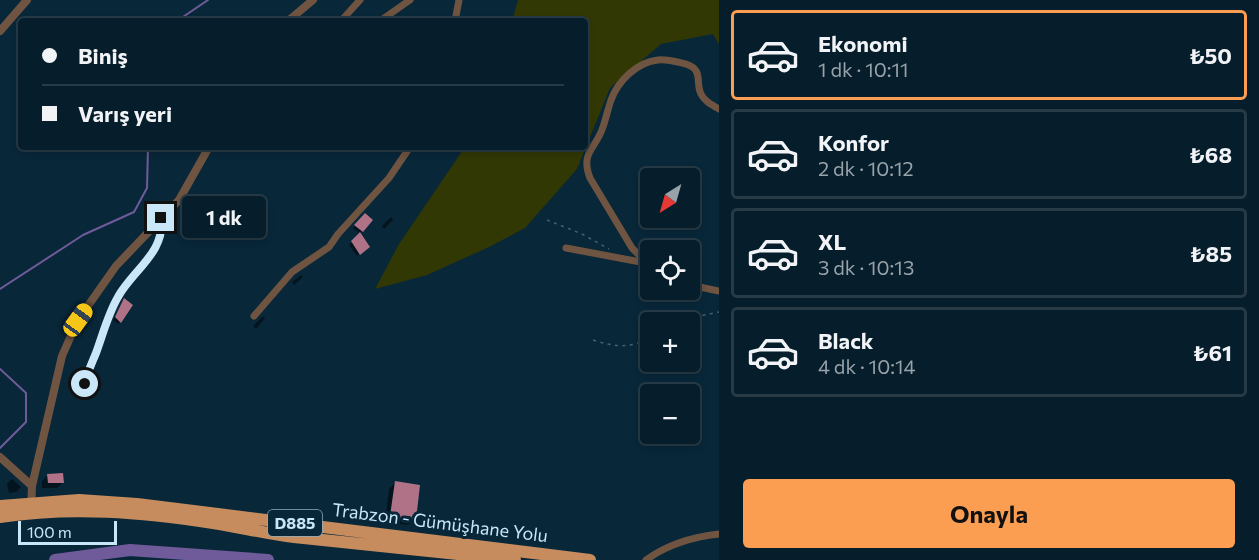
<!DOCTYPE html>
<html lang="tr">
<meta charset="utf-8">
<style>
:root{--surface:#061d2b;--page:#142a37;--text:#f1f3f6;--muted:#98a2a9;--line:#273b47;--accent:#fb9e51}
body{margin:0;font-family:Commissioner,sans-serif;background:var(--page);color:var(--text);height:100vh;display:flex;flex-direction:column;font-size:22px;white-space:nowrap}
*{box-sizing:border-box;margin:0}
p{font-size:20px;color:var(--muted)}
.icon{flex:none;width:33px;height:33px;fill:none;stroke:currentColor;stroke-width:2;stroke-linecap:round;stroke-linejoin:round}
.map{position:relative;flex:1;overflow:hidden}
.side{display:flex;flex-direction:column;background:var(--surface);width:540px}
.side>*{flex:none}
.banner{position:absolute;left:18px;top:18px;width:570px;height:132px;border-radius:6px;box-shadow:0 3px 9px #0003,0 0 0 2px var(--line);display:grid;align-content:center;height:132px;padding:0 24px;background:var(--surface)}
.needle{width:39px;rotate:217deg}
.controls{position:absolute;left:640px;top:168px;display:grid;gap:12px}
.controls a{display:grid;place-items:center;width:60px;height:60px;border-radius:6px;background:var(--surface);box-shadow:0 3px 9px #0003,0 0 0 2px var(--line);font-size:30px}
.scale{position:absolute;left:18px;bottom:15px;width:99px;box-sizing:border-box;padding-left:6px;border:3px solid #cae7fa;border-top:0;font-size:16px;line-height:21px;white-space:nowrap;color:#cae7fa;-webkit-text-stroke:4px #082739;paint-order:stroke}
.end{position:absolute;width:27px;height:27px;margin:-14px;border:8px solid #cae7fa;background:#111;box-shadow:0 0 0 3px #111}
.from{border-radius:50%}
.bubble{position:absolute;height:42px;border-radius:6px;background:var(--surface);box-shadow:0 3px 9px #0003,0 0 0 2px var(--line);font-size:20px;font-weight:700;line-height:42px;text-align:center}
.car{position:absolute;width:18px;height:36px;margin:-18px -9px;border-radius:8px;box-shadow:0 0 4px 2px #0007;background:linear-gradient(#f5c518 24%,#345 0 40%,#f5c518 0 76%,#345 0 86%,#f5c518 0)}
.banner b{display:flex;align-items:center;gap:21px;height:57px;font-size:22px}
.banner b+b{border-top:2px solid var(--line)}
.banner i{width:15px;height:15px;background:var(--text)}
ul{padding:10px 0 0;list-style:none}
li{display:flex;align-items:center;gap:18px;height:90px;margin:0 12px 9px;padding:0 12px;border:3px solid var(--line);border-radius:6px}
li div{flex:1}
li b{display:block;font-size:22px}
li em{font-style:normal;font-weight:700}
li.current{border-color:var(--accent)}
li>.icon{width:54px;height:54px;stroke-width:1.5}
.primary-button{display:flex;gap:12px;margin-top:auto;padding:12px 24px}
.primary-button a{flex:1;height:69px;border-radius:6px;background:var(--accent);color:#111;font-size:24px;font-weight:700;line-height:69px;text-align:center}
main{display:flex;flex:1;min-height:0}
.map>svg:first-child{display:block}
.green{fill:#313804}
.shadow{fill:#0007}
.lines{fill:none;stroke-linecap:round;stroke-linejoin:round}
.stream{stroke:#6f5a9a;stroke-width:2}
.river{stroke:#6f5a9a;stroke-width:12}
.building{fill:#af7287}
.path{stroke:#436274;stroke-width:1.5;stroke-dasharray:3 4.5;stroke-linecap:butt}
.minor{stroke:#6e5441;stroke-width:7}
.tertiary{stroke:#6e5441;stroke-width:8}
.trunk{stroke:#c68c5e;stroke-width:12}
.route{stroke:#cae7fa;stroke-width:8}
.labels{text-anchor:middle;stroke-width:6;stroke-linejoin:round;paint-order:stroke}
.shield{fill:#082739;stroke:#90adc0;stroke-width:1.5}
.shield-label{font-size:16px;font-weight:bold;fill:#cae7fa}
.street-label{font-size:18px;fill:#cae7fa;stroke:#082739}
</style>
<main>
<div class="map">
<svg width="719" height="560" viewBox="0 0 719 560">
<rect width="100%" height="100%" fill="#082739"/>
<path class="green" d="M518 0H719V44L713 34 661 44 610 88 577 169 525 228 489 247 427 275 375 289 399 244 465 147H585V21H512Z"/>
<path class="shadow" d="M365 215 362 231 360 234 353 228Z
M391 217 393 220 384 229 382 226Z
M360 235 368 246 357 256 349 245Z
M301 275 303 277 294 285 292 282Z
M124 300 120 322 118 324 113 320Z
M263 316 265 318 256 329 253 326Z
M48 475 63 482 57 488H42V481Z
M12 479 21 487 16 492 9 493 7 484Z
M395 483 414 519 408 525 385 522 389 489Z"/>
<g class="lines">
<path class="stream" d="M177 21 208 0
M0 289 83 235 134 212 147 188 148 147
M0 369 26 393V422L0 448"/>
<path class="river" d="M55 560 130 550 268 560"/>
</g>
<path class="building" d="M365 213 373 220 363 232 354 225Z
M360 232 370 247 360 255 351 241Z
M124 298 133 305 121 323 115 317Z
M63 473 64 483H48L47 474Z
M395 481 420 485 416 520 390 516Z"/>
<g class="lines">
<path class="path" d="M547 220 582 234 609 249
M681 322 700 316 719 312
M593 340C615 347 631 349 651 337"/>
<path class="minor" d="M341 21 360 0
M380 21 410 0
M455 21 459 0
M566 248 646 263
M648 264 632 248 590 178C580 152 596 149 603 127 606 118 608 109 611 100 618 81 637 62 658 60 667 59 677 62 686 64 704 70 695 82 701 94 705 102 712 105 719 109
M690 285 719 291
M254 316 292 272 329 247 338 234 389 178 410 147
M85 384C87 373 92 363 96 353 103 334 108 314 118 297 132 271 166 252 161 218
M646 560C668 544 692 537 719 534"/>
<path class="tertiary" d="M288 21 313 0
M0 31 27 0
M0 457 32 486
M31 509 32 486 62 356 78 320 116 266 179 200 209 147"/>
<path class="trunk" d="M0 506 79 500 137 504 590 560
M0 517C71 506 142 512 213 523 240 527 267 534 294 537 367 545 442 552 515 560"/>
</g>
<g class="lines">
<path class="route" d="M85 384C87 373 92 363 96 353 103 334 108 314 118 297 132 271 166 252 161 218"/>
</g>
<g class="labels">
<rect class="shield" x="268" y="510" width="54" height="26" rx="4.5"/>
<g class="shield-label">
<text x="295" y="529">D885</text>
</g>
<g class="street-label">
<text transform="translate(440 523) rotate(7)" y="6">Trabzon - Gümüşhane Yolu</text>
</g>
</g>
</svg>
<div class="controls">
<a><svg class="needle" viewBox="-14 -14 28 28"><path d="M0-13l5 13h-10z" fill="#e53935"/><path d="M0 13l5-13h-10z" fill="#98a2a9"/></svg></a>
<a><svg class="icon" aria-label="locate" viewBox="0 0 24 24"><circle cx="12" cy="12" r="6"/><path d="M12 2v4M12 18v4M2 12h4M18 12h4"/></svg></a>
<a>+</a>
<a>−</a>
</div>
<div class="scale">100 m</div>
<i class="end from" style="left:85px;top:384px"></i>
<i class="end" style="left:161px;top:218px"></i>
<div class="bubble" style="left:182px;top:196px;width:84px">1 dk</div>
<i class="car" style="left:78px;top:320px;rotate:36deg"></i>
<div class="banner">
<b><i class="from"></i>Biniş</b>
<b><i></i>Varış yeri</b>
</div>
</div>
<section class="side">
<ul>
<li class="current"><svg class="icon" aria-label="car" viewBox="0 0 24 24"><path d="M5 17H2v-5l4-1 3-4h7l3 4 3 1v5h-3M9 17h6M6 11h13"/><circle cx="7" cy="17" r="2"/><circle cx="17" cy="17" r="2"/></svg><div><b>Ekonomi</b><p>1 dk · 10:11</p></div><em>₺50</em></li>
<li><svg class="icon" aria-label="car" viewBox="0 0 24 24"><path d="M5 17H2v-5l4-1 3-4h7l3 4 3 1v5h-3M9 17h6M6 11h13"/><circle cx="7" cy="17" r="2"/><circle cx="17" cy="17" r="2"/></svg><div><b>Konfor</b><p>2 dk · 10:12</p></div><em>₺68</em></li>
<li><svg class="icon" aria-label="car" viewBox="0 0 24 24"><path d="M5 17H2v-5l4-1 3-4h7l3 4 3 1v5h-3M9 17h6M6 11h13"/><circle cx="7" cy="17" r="2"/><circle cx="17" cy="17" r="2"/></svg><div><b>XL</b><p>3 dk · 10:13</p></div><em>₺85</em></li>
<li><svg class="icon" aria-label="car" viewBox="0 0 24 24"><path d="M5 17H2v-5l4-1 3-4h7l3 4 3 1v5h-3M9 17h6M6 11h13"/><circle cx="7" cy="17" r="2"/><circle cx="17" cy="17" r="2"/></svg><div><b>Black</b><p>4 dk · 10:14</p></div><em>₺61</em></li>
</ul>
<div class="primary-button"><a>Onayla</a></div>
</section>
</main>
